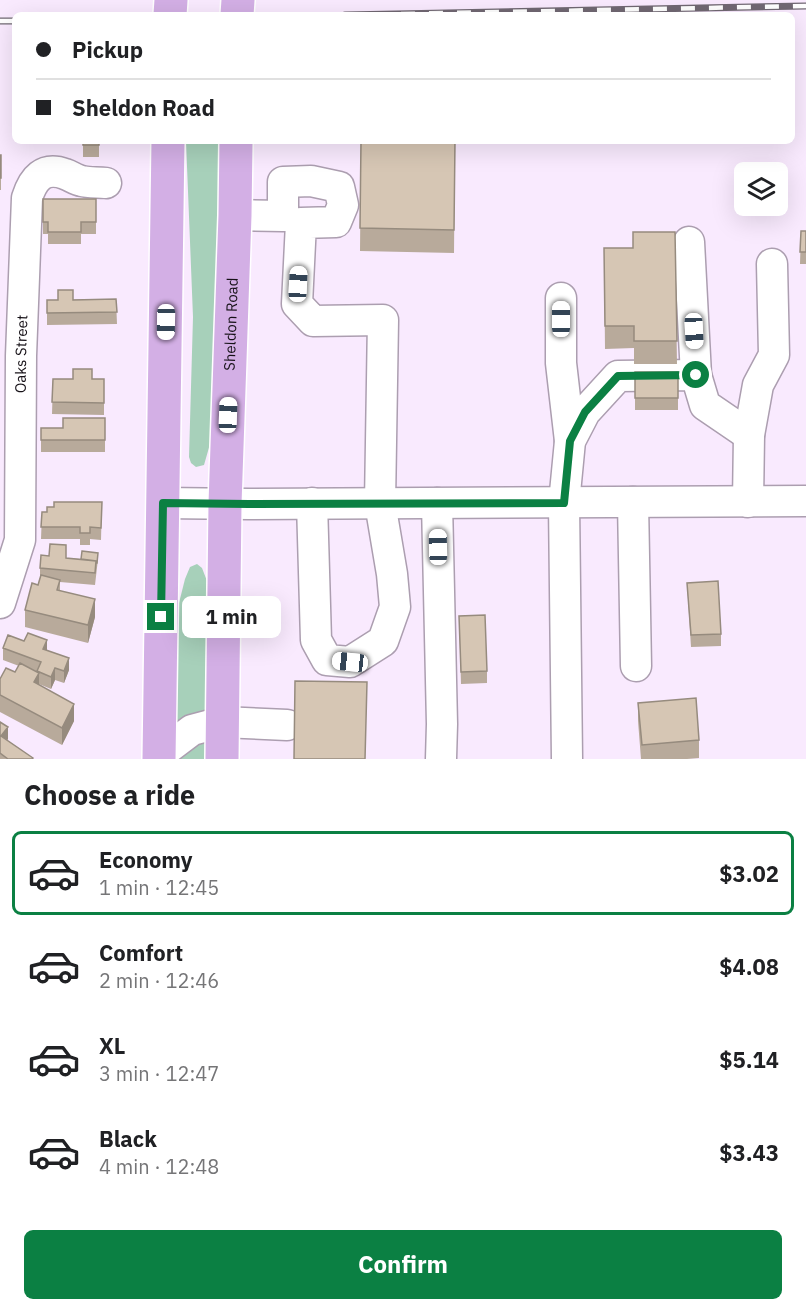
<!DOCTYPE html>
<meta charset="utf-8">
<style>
:root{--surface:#fff;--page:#f2f2f2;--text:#202124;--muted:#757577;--line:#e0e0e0;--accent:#0b8043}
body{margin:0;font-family:"IBM Plex Sans",sans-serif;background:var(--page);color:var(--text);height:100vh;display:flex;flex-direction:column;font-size:22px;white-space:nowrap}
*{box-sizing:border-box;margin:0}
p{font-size:20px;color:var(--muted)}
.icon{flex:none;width:33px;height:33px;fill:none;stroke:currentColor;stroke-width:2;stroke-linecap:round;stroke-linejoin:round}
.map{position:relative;height:759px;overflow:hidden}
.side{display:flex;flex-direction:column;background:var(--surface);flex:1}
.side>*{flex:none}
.banner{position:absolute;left:12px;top:12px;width:783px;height:132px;border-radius:9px;box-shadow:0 6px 24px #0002;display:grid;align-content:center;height:132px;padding:0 24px;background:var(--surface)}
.buttons{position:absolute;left:734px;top:162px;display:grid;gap:12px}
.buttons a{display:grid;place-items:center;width:54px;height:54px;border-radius:9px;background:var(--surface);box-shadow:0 6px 24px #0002;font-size:30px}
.end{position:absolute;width:27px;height:27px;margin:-14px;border:8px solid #0b8043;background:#fff;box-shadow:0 0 0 3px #fff}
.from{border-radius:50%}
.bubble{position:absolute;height:42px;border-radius:9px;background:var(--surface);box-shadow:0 6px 24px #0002;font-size:20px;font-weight:800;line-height:42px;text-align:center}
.car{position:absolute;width:18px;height:36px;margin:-18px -9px;border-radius:8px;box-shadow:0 0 4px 2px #0007;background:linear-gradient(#fff 24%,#345 0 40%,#fff 0 76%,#345 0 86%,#fff 0)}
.banner b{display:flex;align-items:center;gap:21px;height:57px;font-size:22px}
.banner b+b{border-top:2px solid var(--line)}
.banner i{width:15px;height:15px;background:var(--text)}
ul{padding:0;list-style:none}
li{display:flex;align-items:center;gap:18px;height:84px;margin:0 12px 9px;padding:0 12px;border:3px solid transparent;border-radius:9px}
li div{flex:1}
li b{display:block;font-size:22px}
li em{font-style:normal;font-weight:800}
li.selected{border-color:var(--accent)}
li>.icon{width:54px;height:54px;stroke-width:1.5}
h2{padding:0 24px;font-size:27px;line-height:72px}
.cta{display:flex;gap:12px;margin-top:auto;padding:12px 24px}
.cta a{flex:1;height:69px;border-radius:9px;background:var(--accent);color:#fff;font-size:24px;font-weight:800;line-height:69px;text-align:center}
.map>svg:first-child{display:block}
.green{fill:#a7d0ba}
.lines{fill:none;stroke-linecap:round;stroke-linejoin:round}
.minor-casing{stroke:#ac9eb0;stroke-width:33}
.major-casing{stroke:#fff;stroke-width:36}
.minor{stroke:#fff;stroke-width:30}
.major{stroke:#d3afe5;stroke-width:33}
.rail-casing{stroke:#716873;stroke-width:7}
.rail{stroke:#fff;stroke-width:4.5;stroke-dasharray:14;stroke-linecap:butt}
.wall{fill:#b8aa9b}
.shaded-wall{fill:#968b7e}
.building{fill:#d6c6b4;stroke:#968b7e;stroke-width:1.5}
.route{stroke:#0b8043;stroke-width:8}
.labels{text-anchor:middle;stroke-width:4.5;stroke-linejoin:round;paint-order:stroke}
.street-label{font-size:15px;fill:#161117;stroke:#fff}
</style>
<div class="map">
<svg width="806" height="759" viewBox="0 0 806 759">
<rect width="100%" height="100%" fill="#f9eafe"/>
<path class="green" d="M186 141H222L212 437 204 465 196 467 191 463 189 457 193 317Z
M197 564 202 568 207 581 211 605 207 711 174 724 178 607 185 579 190 567Z
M207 740 211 759H178L200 741Z"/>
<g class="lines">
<defs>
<g id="minor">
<path d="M235 215 283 216V182L311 181 339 187 343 205 336 222 301 223 297 304 313 321 383 320 380 503 392 574 395 607 383 641 350 662 327 660 316 640 312 503"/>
<path d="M689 242 696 375"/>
<path d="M561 298V363L570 441"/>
<path d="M633 502 636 666"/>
<path d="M748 502 749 435 758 385 774 355 772 264"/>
<path d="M163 503 249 504 806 501"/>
<path d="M437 503 442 724 441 759"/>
<path id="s1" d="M0 603 20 540 21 356 27 198C33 179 43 166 65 174 71 176 76 180 82 181 89 183 98 182 106 183"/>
<path d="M159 755 192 730 222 722 287 725"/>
<path d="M567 759 564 503 570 441 585 412 618 376 696 375 705 405 749 435"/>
</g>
<g id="major">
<path d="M170 15 171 0"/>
<path d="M237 15 238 0"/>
<path d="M159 759 168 141"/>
<path id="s2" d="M222 759 225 504 235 215 236 141"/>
</g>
</defs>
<use href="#minor" class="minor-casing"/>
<use href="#major" class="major-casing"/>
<use href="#minor" class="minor"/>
<use href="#major" class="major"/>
<defs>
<path id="rail" d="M345 15 806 6
M0 21H15"/>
</defs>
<use href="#rail" class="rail-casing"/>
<use href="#rail" class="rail"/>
</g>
<path class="wall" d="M51 141H64L51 142Z
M83 141H99V157H83Z
M361 141H455L454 253 360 251Z
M0 155H1V190H0Z
M43 199H96V234H81V244H48V234H43Z
M801 231H806V264H800Z
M675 232 677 364H634V348L605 349 604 248H633Z
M116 299 117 324 47 325V300Z
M635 372H678V410H635Z
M53 379H104V415L52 414Z
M105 418V452H41V428H63Z
M102 502 101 540 90 539V545H80V539H41L42 512H47L54 507Z
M66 558 81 559H98L95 585 60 582V590L95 617 88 643 25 627V610L38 585 40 578V568Z
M687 583 721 634V646L691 647Z
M459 616 487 671V683L461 684Z
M3 648 47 650 69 670 64 683 55 680 51 689 39 684V685L74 721 62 745 0 712V679L15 672 19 666 3 660Z
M638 703 699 740V758L687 759H641L638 721Z
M0 722 8 739 7 740 33 759H0Z"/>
<path class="shaded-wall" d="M95 599V617L88 643V625Z
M47 640V652L43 649Z
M69 658V670L64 683V671Z
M55 668V680L51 689V677Z
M39 673V691L34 682Z
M74 704V721L62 745V728Z
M8 727V739L1 748V736Z"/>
<path class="building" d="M83 141H99V145H83Z
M361 141H455L454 230 360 228Z
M0 155H1V178H0Z
M43 199H96V222H81V232H48V222H43Z
M801 231H806V252H800Z
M633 232H675L677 341H634V326H605L604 248H633Z
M58 290H73V300L116 299 117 312 47 313V300H58Z
M73 369H92V379H104V403L52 402 53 379H73Z
M635 372H678V398H635Z
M63 418H105V440H41V428H63Z
M54 502H102L101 528 90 527V533H80V527H41L42 512H47V507H54Z
M50 544 66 545V558L96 561 95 573 40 568 41 555 49 556Z
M82 551 98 553 97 563H96V561L81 559Z
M41 575 60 580 57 590 95 599 88 625 25 610 32 583 38 585Z
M718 581 721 634 691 635 687 583Z
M485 615 487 671 461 672 459 616Z
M28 633 47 640 43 649 69 658 64 671 55 668 51 677 37 671 41 662 3 648 8 635 24 641Z
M20 663 39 673 34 682 74 704 62 728 0 695V679L6 668 15 672Z
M295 681 367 682 365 759H294Z
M696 698 699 740 642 745 638 703Z
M0 722 8 727 1 736 33 758 32 759H8L0 753Z"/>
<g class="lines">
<path class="route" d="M161 617 163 503 249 504 564 503 570 441 585 412 618 376 696 375"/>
</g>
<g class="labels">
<g class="street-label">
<text dy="5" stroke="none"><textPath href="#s2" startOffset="435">Sheldon Road</textPath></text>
<text dy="5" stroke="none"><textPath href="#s1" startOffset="252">Oaks Street</textPath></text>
</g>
</g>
</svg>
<div class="buttons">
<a><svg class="icon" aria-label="layers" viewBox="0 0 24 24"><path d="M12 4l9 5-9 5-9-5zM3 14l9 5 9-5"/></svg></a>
</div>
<i class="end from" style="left:696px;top:375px"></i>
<i class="end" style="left:161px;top:617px"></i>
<div class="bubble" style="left:182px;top:596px;width:99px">1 min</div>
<i class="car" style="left:298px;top:284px;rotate:3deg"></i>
<i class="car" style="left:561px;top:319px;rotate:0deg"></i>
<i class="car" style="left:166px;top:322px;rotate:181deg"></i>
<i class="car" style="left:694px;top:331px;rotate:177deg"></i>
<i class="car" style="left:228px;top:415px;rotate:2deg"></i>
<i class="car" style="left:438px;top:547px;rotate:359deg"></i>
<i class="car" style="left:350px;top:662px;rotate:276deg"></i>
<div class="banner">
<b><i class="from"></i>Pickup</b>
<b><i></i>Sheldon Road</b>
</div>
</div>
<section class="side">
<h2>Choose a ride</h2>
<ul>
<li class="selected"><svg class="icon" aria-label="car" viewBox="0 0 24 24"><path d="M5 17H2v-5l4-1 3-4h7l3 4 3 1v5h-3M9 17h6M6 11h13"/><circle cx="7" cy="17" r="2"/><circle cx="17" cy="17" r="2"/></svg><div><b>Economy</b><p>1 min · 12:45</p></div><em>$3.02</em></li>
<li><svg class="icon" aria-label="car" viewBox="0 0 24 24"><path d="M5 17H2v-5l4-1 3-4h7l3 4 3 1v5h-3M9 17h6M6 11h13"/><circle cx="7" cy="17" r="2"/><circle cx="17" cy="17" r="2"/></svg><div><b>Comfort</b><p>2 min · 12:46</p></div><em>$4.08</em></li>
<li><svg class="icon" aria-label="car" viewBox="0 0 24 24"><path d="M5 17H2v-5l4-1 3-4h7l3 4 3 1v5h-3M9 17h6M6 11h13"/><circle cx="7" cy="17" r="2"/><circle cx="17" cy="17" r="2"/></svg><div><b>XL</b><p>3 min · 12:47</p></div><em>$5.14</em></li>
<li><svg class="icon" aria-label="car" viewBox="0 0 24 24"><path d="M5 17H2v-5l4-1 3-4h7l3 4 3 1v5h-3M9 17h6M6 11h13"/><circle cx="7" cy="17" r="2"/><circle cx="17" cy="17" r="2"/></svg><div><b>Black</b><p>4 min · 12:48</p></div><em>$3.43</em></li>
</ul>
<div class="cta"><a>Confirm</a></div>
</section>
